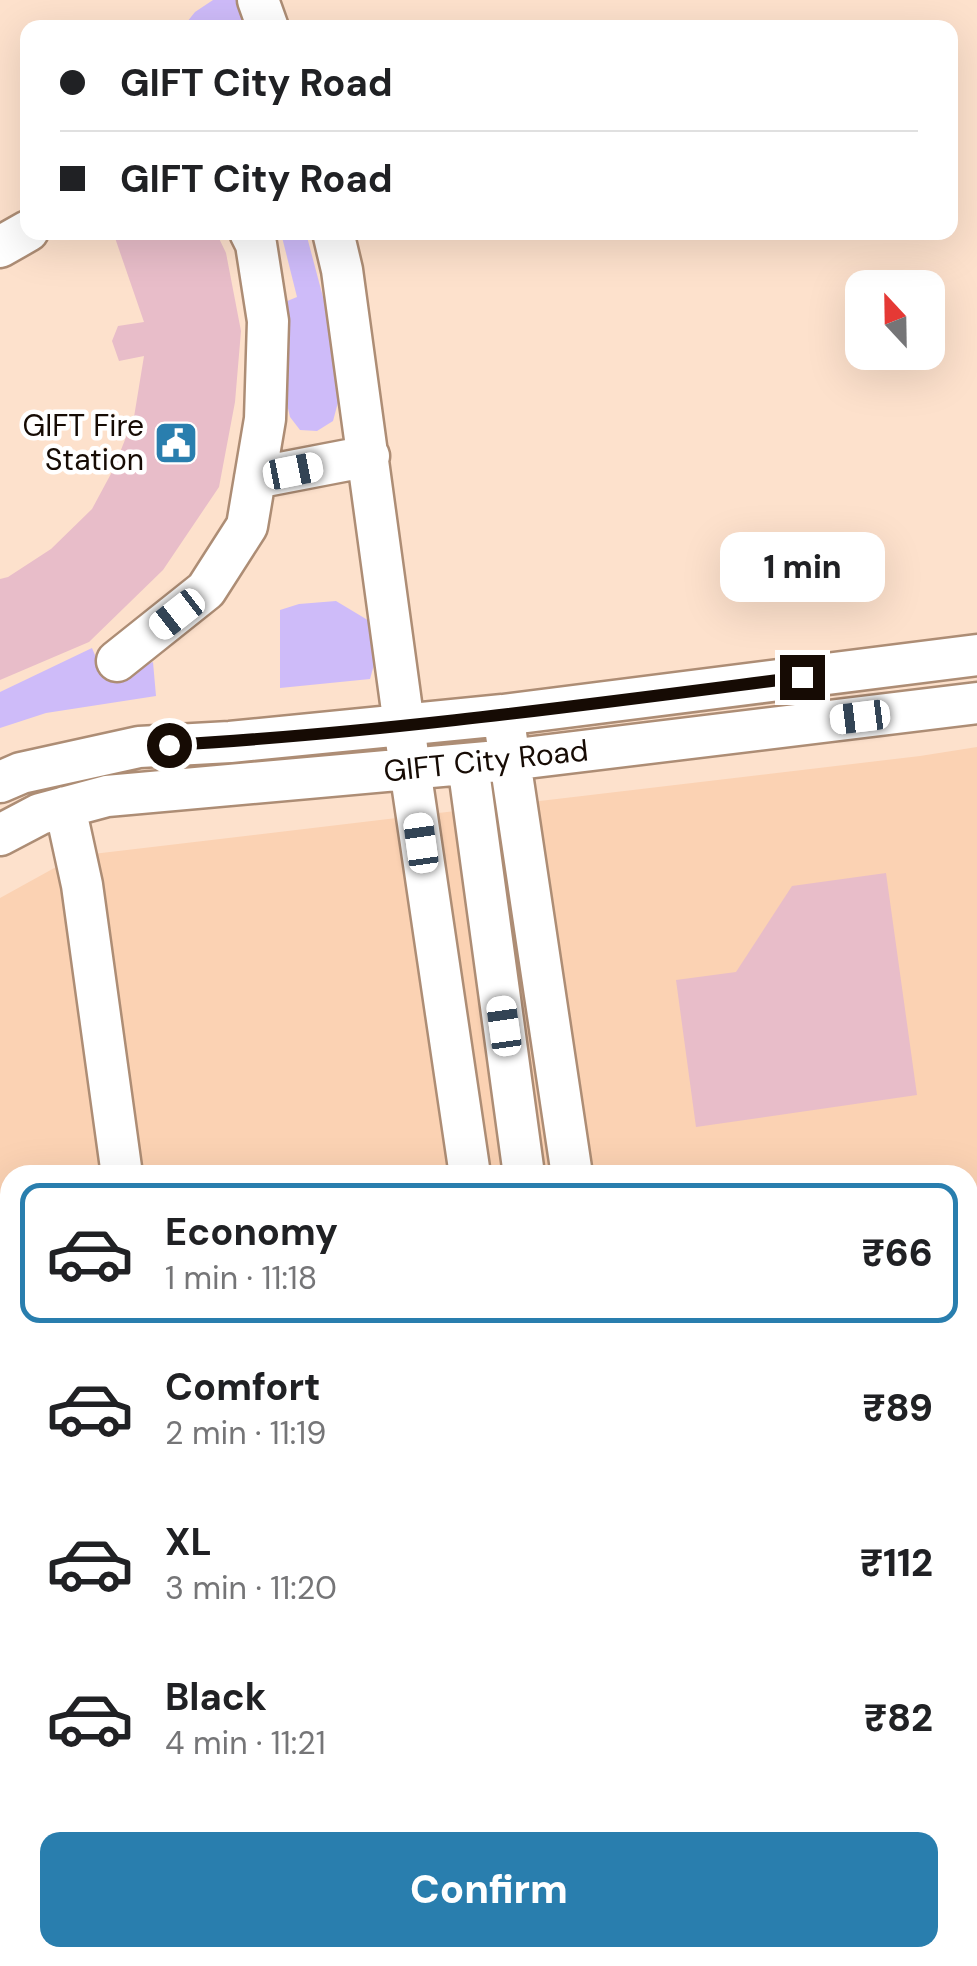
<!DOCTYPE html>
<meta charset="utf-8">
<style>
:root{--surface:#fff;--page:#f2f2f2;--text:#202124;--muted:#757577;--line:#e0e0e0;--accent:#297eae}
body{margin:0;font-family:"DM Sans",sans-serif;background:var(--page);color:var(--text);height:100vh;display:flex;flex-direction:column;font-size:38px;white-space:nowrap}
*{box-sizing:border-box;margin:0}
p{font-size:32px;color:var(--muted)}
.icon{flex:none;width:55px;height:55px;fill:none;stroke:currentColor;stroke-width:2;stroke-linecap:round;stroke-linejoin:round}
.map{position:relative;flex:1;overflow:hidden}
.side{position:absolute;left:0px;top:1165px;width:978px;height:802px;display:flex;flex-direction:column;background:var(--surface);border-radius:30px 30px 0 0;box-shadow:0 10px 40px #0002}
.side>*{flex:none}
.guide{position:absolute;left:20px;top:20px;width:938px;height:220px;border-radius:20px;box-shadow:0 10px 40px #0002;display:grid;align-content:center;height:220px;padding:0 40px;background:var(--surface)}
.needle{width:65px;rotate:338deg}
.tools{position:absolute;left:845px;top:270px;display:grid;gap:20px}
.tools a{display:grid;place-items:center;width:100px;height:100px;border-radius:20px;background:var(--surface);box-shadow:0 10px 40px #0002;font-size:50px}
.end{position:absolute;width:45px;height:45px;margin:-22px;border:12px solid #160b04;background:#fff;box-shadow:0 0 0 5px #fff}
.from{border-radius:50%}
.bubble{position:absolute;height:70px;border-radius:20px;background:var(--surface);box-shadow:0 10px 40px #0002;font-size:32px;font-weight:800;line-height:70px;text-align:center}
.car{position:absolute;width:30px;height:60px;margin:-30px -15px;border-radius:12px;box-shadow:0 0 8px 2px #0007;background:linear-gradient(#fff 24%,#345 0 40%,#fff 0 76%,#345 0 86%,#fff 0)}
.guide b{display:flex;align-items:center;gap:35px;height:95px;font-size:38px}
.guide b+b{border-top:2px solid var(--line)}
.guide i{width:25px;height:25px;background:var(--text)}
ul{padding:18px 0 0;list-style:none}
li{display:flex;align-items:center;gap:30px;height:140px;margin:0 20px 15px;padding:0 20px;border:5px solid transparent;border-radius:20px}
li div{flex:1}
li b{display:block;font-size:38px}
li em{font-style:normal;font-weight:800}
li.on{border-color:var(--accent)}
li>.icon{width:90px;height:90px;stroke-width:1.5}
.primary-button{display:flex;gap:20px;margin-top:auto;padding:20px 40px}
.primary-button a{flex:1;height:115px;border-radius:20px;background:var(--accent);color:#fff;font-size:40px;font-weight:800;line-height:115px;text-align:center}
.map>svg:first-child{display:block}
.built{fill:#fbd2b3}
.green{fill:#cebbf9}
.building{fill:#e8bdc9}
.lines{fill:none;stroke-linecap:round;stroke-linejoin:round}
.minor-tunnel{stroke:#dac1ae;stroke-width:40;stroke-dasharray:40 20;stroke-linecap:butt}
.minor-casing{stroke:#ad8d75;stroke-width:45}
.minor{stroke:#fff;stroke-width:40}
.route{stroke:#160b04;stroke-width:12}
.labels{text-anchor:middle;stroke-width:9;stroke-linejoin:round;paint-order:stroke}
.poi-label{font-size:30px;fill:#160b04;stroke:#fff;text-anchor:end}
.street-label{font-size:30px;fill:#160b04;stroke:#fff}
</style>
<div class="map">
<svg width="977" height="1966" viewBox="0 0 977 1966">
<rect width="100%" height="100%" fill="#fde1cc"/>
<path class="built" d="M977 747V1832L968 1833V1175H10V1958H114L54 1966H0V898L76 856 920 756Z"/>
<path class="green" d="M213 0H236L245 27H183L195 12Z
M281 233H306L328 316 340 395 333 421 317 431 300 430 290 417 284 391 280 304 297 297Z
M336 601 371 622 377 654 370 679 280 688V610L299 604Z
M92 648 105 679 153 662 156 696 46 713 0 728V692Z"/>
<path class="building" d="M113 232H216L226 253 241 331 235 402 219 487 163 570 89 642 0 680V579L8 577 51 549 92 509 113 470 134 417 144 356 119 361 112 341 118 326 144 322Z
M886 873 917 1095 696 1127 676 980 736 972 792 886Z
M968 1320H970L977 1372V1391L968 1392Z
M977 1555V1694L968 1695V1557Z"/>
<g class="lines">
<path class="minor-tunnel" d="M633 1958 634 1966"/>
<defs>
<path id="minor" d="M258 0 268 28
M333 232 342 270 410 769 470 1175
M0 247 28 231
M255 478 369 456
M117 661 206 590 247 526 265 419 268 321 256 244 250 232
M506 734 572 1175
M468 764 524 1175
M0 782 21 773 139 747 230 742 503 715 977 655
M65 807 82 885 122 1175
M0 835 40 814 107 796 510 760 977 703
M968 1879 977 1877
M968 1934 977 1932
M585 1958 587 1966
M693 1958 694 1966
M393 1966 453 1958
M739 1966 800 1958"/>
</defs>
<use href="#minor" class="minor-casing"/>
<use href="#minor" class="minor"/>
</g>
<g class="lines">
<path class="route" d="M169 745C381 733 592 704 802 677"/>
</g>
<defs>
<symbol id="civic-square" viewBox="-11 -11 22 22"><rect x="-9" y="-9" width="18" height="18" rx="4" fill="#297eae" stroke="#fff"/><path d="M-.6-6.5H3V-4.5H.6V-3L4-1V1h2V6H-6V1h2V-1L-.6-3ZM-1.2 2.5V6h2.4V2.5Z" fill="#fff"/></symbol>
</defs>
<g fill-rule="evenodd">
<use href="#civic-square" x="151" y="418" width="50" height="50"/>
</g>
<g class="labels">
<g class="poi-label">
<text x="144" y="436">GIFT Fire<tspan x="144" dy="34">Station</tspan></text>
</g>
<g class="street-label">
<text transform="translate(486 761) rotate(-6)" y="10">GIFT City Road</text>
</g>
</g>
</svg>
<div class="tools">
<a><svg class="needle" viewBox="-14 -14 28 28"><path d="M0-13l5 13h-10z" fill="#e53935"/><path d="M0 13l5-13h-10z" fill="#757577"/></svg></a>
</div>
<i class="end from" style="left:169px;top:745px"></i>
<i class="end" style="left:802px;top:677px"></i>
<div class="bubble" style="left:720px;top:532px;width:165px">1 min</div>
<i class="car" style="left:293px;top:471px;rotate:79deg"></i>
<i class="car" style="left:177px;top:614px;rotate:232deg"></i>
<i class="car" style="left:860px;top:717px;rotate:263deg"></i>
<i class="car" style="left:421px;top:843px;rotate:352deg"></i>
<i class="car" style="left:504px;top:1026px;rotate:352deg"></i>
<div class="guide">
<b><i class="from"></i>GIFT City Road</b>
<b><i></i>GIFT City Road</b>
</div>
<section class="side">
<ul>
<li class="on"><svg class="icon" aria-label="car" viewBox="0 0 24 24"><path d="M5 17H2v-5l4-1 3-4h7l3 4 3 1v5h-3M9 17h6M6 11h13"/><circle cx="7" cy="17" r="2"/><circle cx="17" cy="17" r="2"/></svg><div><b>Economy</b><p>1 min · 11:18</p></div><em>₹66</em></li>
<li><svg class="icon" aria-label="car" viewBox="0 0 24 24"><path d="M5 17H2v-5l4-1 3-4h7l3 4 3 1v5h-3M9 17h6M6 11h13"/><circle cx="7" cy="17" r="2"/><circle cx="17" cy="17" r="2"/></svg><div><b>Comfort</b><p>2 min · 11:19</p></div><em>₹89</em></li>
<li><svg class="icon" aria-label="car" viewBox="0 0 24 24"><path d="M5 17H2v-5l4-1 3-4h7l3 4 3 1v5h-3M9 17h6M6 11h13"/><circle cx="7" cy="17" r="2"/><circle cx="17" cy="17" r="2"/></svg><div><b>XL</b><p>3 min · 11:20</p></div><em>₹112</em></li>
<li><svg class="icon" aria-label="car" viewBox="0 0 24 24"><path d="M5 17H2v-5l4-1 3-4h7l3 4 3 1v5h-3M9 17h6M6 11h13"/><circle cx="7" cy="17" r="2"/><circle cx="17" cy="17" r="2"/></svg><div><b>Black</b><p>4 min · 11:21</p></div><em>₹82</em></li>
</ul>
<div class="primary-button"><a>Confirm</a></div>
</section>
</div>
